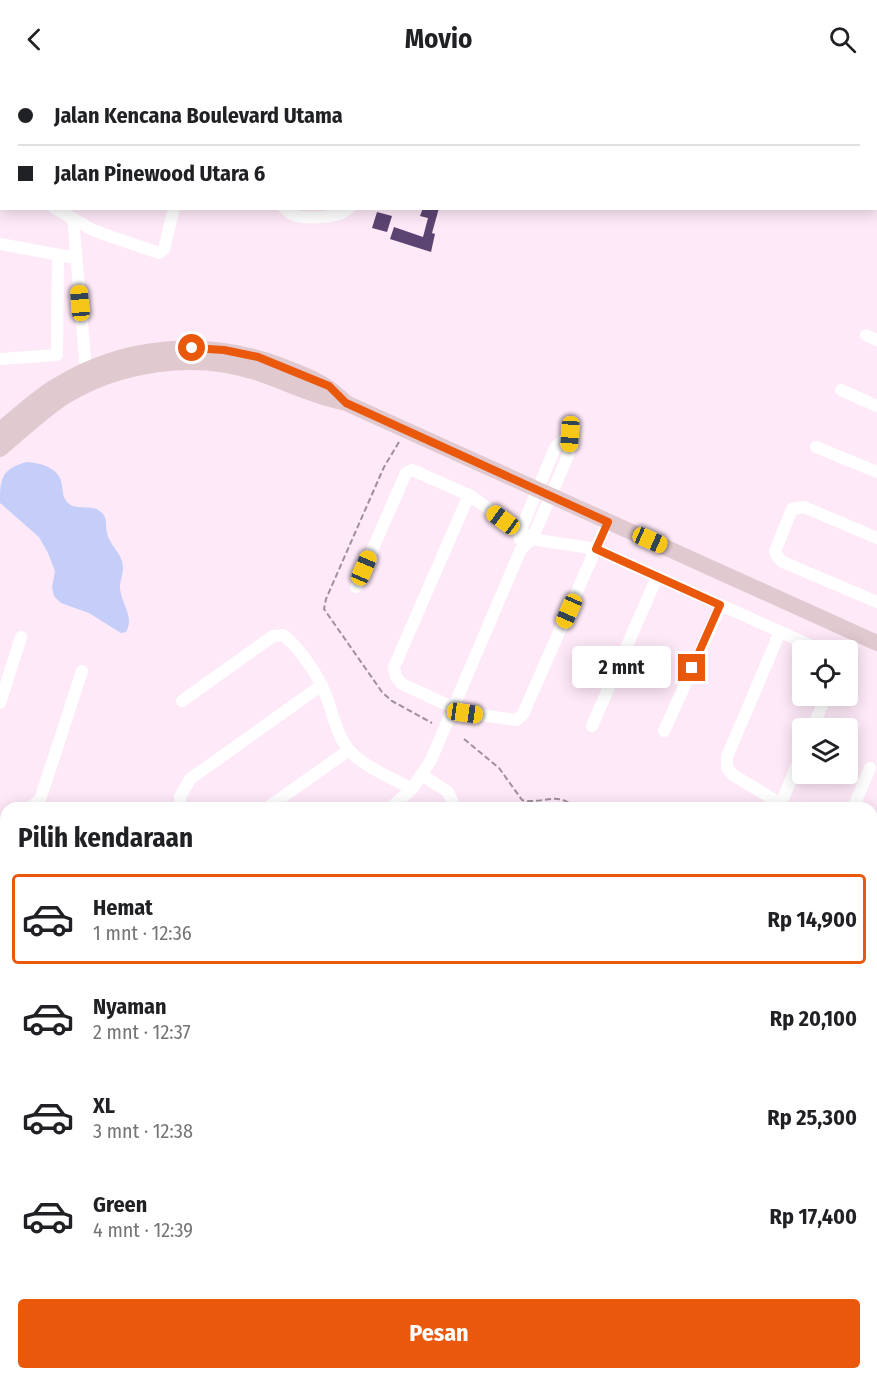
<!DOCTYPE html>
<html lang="id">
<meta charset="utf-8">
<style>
:root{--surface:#fff;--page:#f6f6f6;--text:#202124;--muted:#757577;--line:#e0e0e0;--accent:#ea580c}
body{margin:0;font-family:"Fira Sans Condensed",sans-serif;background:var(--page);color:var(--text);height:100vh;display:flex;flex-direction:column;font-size:22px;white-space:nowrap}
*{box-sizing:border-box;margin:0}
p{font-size:20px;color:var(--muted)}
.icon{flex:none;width:33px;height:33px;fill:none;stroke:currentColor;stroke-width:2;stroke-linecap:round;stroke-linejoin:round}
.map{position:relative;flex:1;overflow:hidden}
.details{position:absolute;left:0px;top:724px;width:878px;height:578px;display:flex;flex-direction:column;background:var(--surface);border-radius:18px 18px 0 0;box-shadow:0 3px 15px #0003}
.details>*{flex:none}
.guide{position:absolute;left:0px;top:0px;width:878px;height:132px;box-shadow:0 3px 15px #0003;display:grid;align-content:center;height:132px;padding:0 18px;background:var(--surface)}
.tools{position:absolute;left:792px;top:562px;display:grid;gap:12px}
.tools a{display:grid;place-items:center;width:66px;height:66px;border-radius:6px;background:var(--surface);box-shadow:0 3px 15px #0003;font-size:30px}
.end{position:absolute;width:27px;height:27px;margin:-14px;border:8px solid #ea580c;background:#fff;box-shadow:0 0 0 3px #fff}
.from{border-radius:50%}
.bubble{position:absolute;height:42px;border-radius:6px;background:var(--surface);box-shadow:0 3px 15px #0003;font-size:20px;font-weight:700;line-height:42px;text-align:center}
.car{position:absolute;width:18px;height:36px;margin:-18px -9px;border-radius:8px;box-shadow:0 0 4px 2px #0007;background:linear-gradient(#f5c518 24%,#345 0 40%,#f5c518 0 76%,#345 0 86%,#f5c518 0)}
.guide b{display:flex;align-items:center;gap:21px;height:57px;font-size:22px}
.guide b+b{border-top:2px solid var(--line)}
.guide i{width:15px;height:15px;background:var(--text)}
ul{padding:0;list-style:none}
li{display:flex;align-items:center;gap:18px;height:90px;margin:0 12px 9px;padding:0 6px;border:3px solid transparent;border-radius:6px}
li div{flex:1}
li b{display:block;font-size:22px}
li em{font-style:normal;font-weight:700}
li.current{border-color:var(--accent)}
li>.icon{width:54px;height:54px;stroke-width:1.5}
h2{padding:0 18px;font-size:27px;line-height:72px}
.cta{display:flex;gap:12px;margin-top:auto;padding:12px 18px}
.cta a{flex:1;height:69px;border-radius:6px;background:var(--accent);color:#fff;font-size:24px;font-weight:700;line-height:69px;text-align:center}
header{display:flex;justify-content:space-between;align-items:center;height:78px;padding:0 18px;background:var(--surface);font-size:27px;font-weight:700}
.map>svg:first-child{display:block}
.water{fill:#c5cdf9}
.building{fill:#5b4471}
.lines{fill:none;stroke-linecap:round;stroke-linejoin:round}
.path{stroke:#9f909b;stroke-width:2;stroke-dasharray:6 3;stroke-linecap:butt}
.street{stroke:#fff;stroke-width:12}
.secondary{stroke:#e0c9cf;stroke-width:16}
.route{stroke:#ea580c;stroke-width:8}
</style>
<header><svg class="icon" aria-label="back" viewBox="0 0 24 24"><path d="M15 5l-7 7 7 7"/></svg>Movio<svg class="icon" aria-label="search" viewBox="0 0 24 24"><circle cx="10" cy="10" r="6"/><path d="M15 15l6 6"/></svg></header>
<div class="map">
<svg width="877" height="1301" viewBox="0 0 877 1301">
<rect width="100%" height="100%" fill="#fee9f8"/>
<path class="water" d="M27 384C41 385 60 390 62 407 63 413 62 418 67 424 76 434 91 425 101 434 108 440 105 446 107 455 109 466 119 473 122 483 125 494 120 500 120 510 121 526 135 538 126 554L121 555 89 535 61 525 54 518 52 509 55 493 48 475 39 459 0 425C0 401 1 391 27 384Z"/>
<path class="building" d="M423 130H439L432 155 435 156 431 174 390 161 394 149 423 159 428 140 420 138Z
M377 134 392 138 387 154 372 150Z"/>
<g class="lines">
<path class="path" d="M399 364 384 389 326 521 324 531 382 614 392 623 432 645
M464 661 499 690 522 722C541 727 560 712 574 730
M872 1143 877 1148"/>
<path class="street" d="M413 2V0
M0 103 2 104
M54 130 95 153 159 175 164 171 174 130
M284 130C288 133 292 137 297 138 309 141 340 140 349 130
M73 140 86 292
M0 166 76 180
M866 257 877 262
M0 281 57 277 58 177
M841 312 877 328
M816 369 877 394
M469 417 394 589 396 599 402 606 465 635 517 642 523 636 608 443
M877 460 804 429 792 431 775 473 779 481 785 485 877 524
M520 461V454L555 370 570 356
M356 509 406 395 412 392 469 417 532 461 596 471 823 573
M780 554 727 679V690L733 697 788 730
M182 623 273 558 283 557C298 568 314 592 322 608 332 628 334 654 349 672 364 689 392 700 412 711
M0 625 21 559
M592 648 657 499
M812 651 826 618
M664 653 721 527
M422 697 448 714 455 730
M29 730 40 722 82 593
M181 730 180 719 190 701 322 607
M267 730 349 672
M390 730 412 711 431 682 521 471 532 461 569 375 570 356
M779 730 802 675
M853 730 870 690
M0 747 6 744
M0 774 6 781
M872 837 877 840
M0 901H6
M872 912 877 914
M0 986 6 987"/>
<path class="secondary" d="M0 352C19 337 37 319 58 307 125 266 206 260 279 287 307 298 324 303 346 325
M0 371C21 354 41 334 64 319 119 285 194 274 255 294 286 304 314 319 346 325L877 565"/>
</g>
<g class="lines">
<path class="route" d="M192 270 224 272 258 279 329 308 346 325 608 444 596 471 720 527 692 590"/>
</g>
</svg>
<div class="tools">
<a><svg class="icon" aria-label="locate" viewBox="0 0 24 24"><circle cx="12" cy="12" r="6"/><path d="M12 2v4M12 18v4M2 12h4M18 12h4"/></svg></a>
<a><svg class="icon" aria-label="layers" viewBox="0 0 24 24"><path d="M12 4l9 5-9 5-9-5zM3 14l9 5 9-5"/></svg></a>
</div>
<i class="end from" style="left:192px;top:270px"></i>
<i class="end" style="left:692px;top:590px"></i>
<div class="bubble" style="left:572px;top:568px;width:99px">2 mnt</div>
<i class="car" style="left:80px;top:225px;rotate:355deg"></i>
<i class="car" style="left:570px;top:356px;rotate:184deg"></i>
<i class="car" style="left:503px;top:442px;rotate:306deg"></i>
<i class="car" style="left:650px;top:462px;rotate:114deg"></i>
<i class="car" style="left:364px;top:490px;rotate:23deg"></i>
<i class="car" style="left:569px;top:533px;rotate:204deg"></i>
<i class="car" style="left:465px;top:635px;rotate:98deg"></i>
<div class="guide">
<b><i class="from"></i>Jalan Kencana Boulevard Utama</b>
<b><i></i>Jalan Pinewood Utara 6</b>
</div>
<section class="details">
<h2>Pilih kendaraan</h2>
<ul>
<li class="current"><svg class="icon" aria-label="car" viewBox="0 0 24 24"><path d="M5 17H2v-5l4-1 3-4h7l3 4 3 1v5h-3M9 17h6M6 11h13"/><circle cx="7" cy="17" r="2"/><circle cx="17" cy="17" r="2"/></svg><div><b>Hemat</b><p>1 mnt · 12:36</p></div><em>Rp 14,900</em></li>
<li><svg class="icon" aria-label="car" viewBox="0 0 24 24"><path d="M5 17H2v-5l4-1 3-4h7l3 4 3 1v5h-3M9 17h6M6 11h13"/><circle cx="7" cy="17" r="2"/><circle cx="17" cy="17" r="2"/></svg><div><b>Nyaman</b><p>2 mnt · 12:37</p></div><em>Rp 20,100</em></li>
<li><svg class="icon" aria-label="car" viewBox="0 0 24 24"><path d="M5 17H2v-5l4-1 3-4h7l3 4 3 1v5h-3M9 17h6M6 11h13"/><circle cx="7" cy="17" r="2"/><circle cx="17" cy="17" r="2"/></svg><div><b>XL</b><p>3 mnt · 12:38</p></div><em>Rp 25,300</em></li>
<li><svg class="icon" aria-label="car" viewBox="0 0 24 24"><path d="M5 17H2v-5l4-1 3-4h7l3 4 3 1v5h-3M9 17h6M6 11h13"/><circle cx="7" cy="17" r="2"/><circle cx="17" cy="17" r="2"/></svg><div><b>Green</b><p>4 mnt · 12:39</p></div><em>Rp 17,400</em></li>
</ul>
<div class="cta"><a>Pesan</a></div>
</section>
</div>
